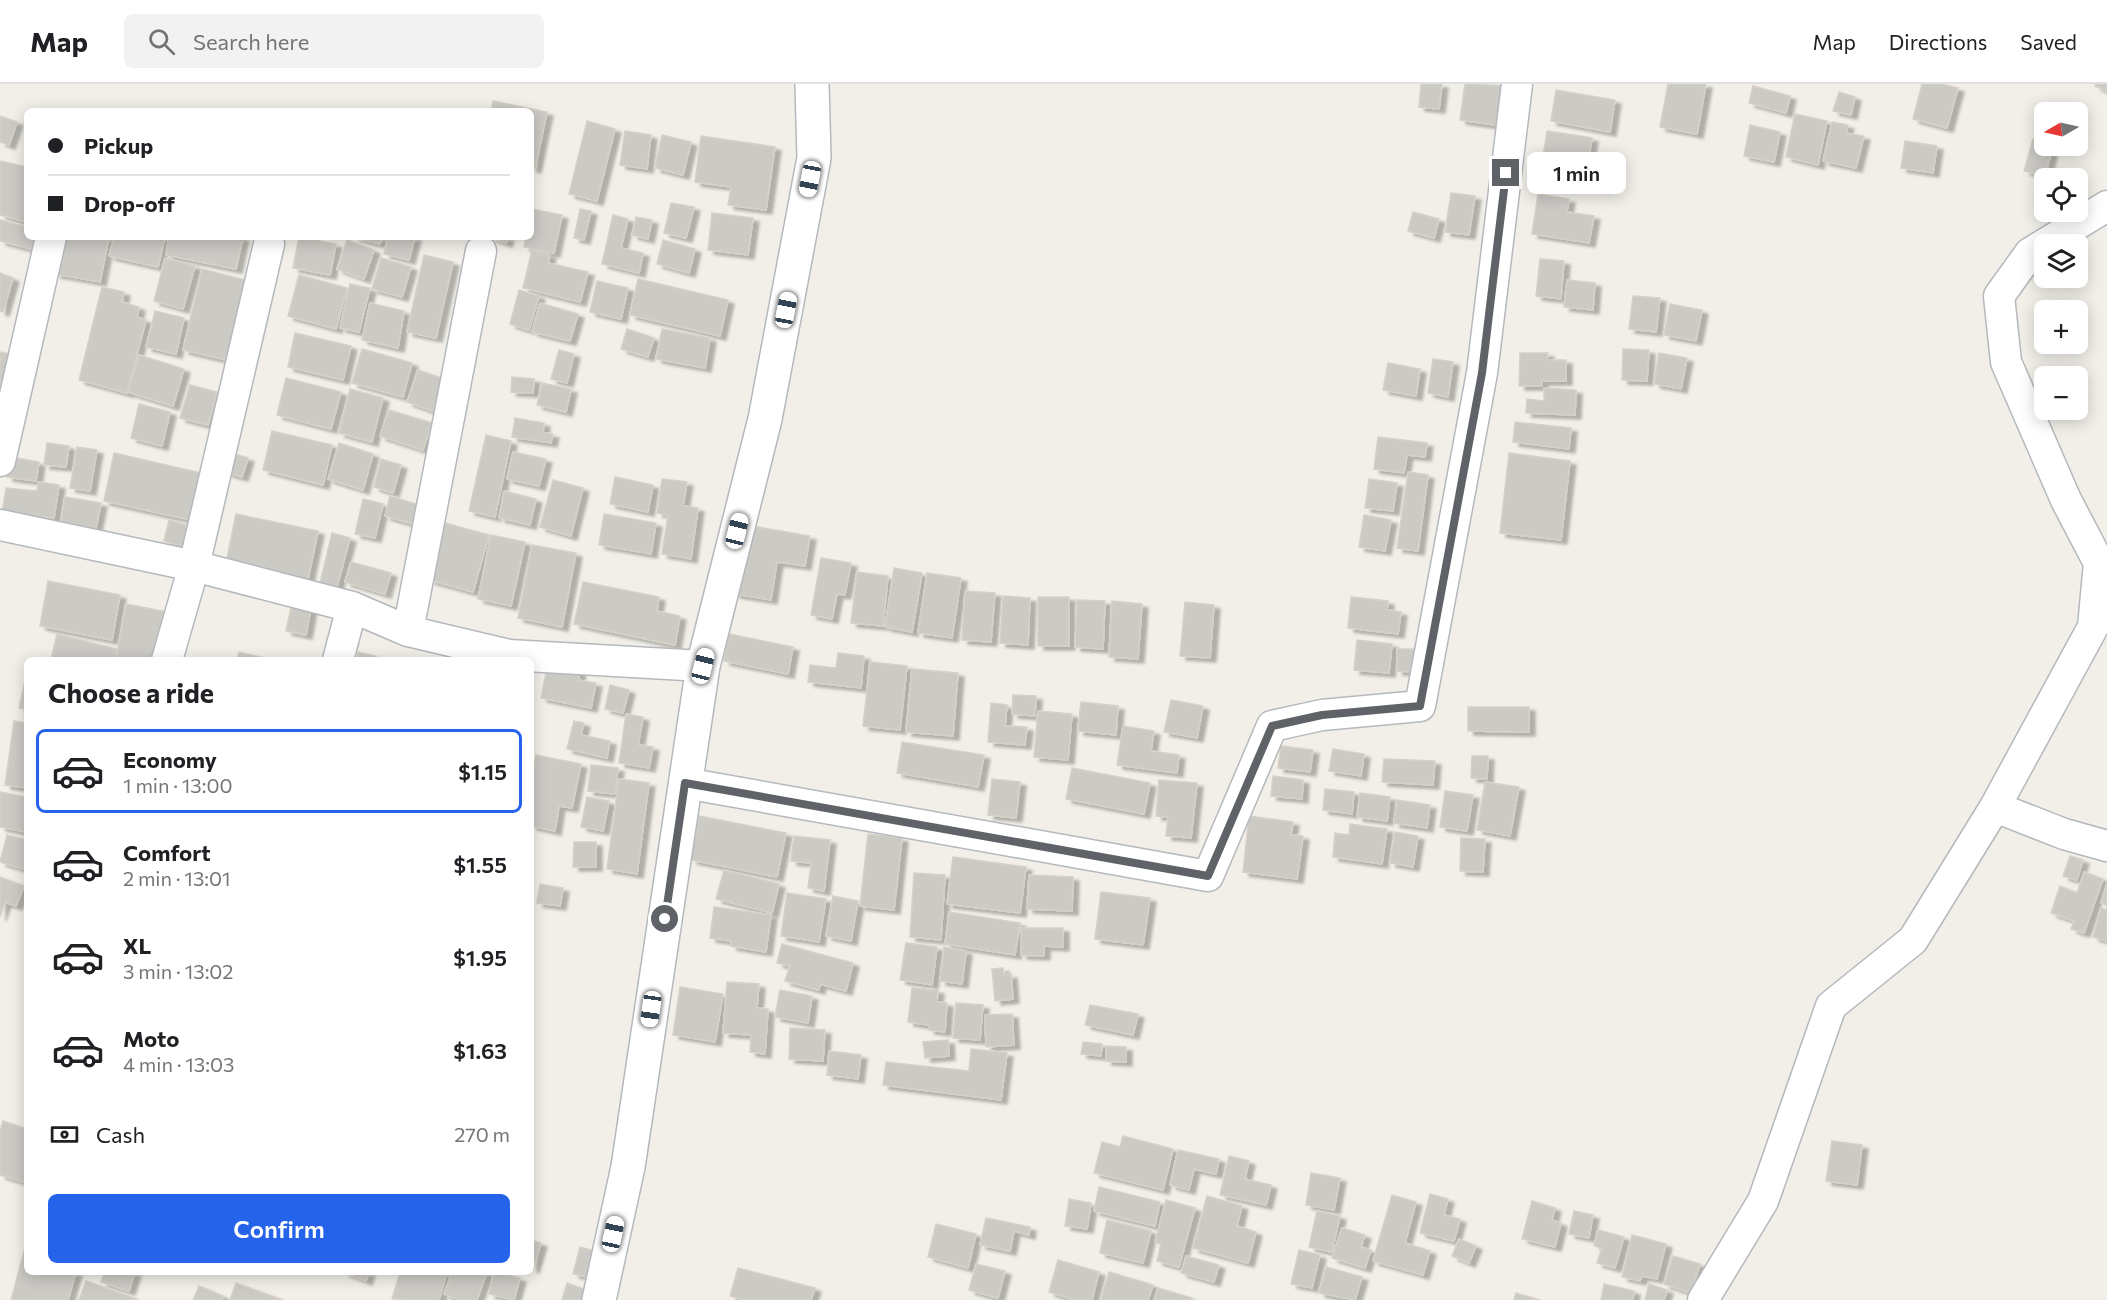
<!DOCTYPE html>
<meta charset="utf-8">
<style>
:root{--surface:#fff;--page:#f2f2f2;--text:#202124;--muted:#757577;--line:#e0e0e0;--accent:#2563eb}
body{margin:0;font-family:Commissioner,sans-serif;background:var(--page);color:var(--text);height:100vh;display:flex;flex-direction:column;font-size:22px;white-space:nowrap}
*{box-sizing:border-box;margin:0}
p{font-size:20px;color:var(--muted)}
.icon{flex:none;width:33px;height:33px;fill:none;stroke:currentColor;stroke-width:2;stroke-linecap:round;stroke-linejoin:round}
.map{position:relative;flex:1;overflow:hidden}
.details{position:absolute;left:24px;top:573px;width:510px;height:618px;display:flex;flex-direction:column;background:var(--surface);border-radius:9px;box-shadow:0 3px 15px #0003}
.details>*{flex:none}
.top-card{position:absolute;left:24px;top:24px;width:510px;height:132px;border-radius:9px;box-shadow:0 3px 15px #0003;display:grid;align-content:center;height:132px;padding:0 24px;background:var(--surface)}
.needle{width:39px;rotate:261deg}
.controls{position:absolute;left:2034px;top:18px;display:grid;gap:12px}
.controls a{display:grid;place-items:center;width:54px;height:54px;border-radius:9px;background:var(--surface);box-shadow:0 3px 15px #0003;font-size:30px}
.end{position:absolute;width:27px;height:27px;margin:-14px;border:8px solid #5f6368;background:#fff;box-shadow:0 0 0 3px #fff}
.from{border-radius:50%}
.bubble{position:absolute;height:42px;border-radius:9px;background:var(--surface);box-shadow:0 3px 15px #0003;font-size:20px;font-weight:600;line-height:42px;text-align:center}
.car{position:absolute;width:18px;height:36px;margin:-18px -9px;border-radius:8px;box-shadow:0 0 4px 2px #0007;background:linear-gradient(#fff 24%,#345 0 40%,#fff 0 76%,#345 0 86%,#fff 0)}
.top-card b{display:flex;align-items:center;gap:21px;height:57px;font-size:22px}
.top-card b+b{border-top:2px solid var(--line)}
.top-card i{width:15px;height:15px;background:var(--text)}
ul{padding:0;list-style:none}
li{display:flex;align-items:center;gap:18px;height:84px;margin:0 12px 9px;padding:0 12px;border:3px solid transparent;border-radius:9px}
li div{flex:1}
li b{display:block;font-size:22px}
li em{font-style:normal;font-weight:600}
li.selected{border-color:var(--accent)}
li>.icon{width:54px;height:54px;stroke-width:1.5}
h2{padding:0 24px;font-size:27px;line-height:72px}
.pay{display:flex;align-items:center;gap:15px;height:66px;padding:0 24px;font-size:22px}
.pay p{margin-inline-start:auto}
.cta{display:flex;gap:12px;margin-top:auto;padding:12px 24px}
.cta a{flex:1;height:69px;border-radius:9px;background:var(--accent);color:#fff;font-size:24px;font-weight:600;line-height:69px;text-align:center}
header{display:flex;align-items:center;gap:36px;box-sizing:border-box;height:84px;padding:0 30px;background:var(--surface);border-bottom:2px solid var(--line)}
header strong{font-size:28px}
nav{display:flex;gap:33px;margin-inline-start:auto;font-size:21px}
.search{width:420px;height:54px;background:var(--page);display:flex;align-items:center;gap:15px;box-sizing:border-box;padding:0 21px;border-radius:9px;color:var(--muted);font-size:22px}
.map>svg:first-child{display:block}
.building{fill:#cccac5;stroke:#d6d1c6;stroke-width:1.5;filter:url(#shadow)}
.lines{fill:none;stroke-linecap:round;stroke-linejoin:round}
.minor-casing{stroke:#b5b8bc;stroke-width:33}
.tertiary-casing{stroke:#b5b8bc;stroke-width:36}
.minor{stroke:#fff;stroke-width:30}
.tertiary{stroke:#fff;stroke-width:33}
.route{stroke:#5f6368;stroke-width:8}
</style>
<header>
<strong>Map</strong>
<div class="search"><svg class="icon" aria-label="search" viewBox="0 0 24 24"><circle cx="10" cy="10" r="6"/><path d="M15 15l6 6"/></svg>Search here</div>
<nav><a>Map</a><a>Directions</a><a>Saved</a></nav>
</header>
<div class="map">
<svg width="2107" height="1216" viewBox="0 0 2107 1216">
<defs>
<filter id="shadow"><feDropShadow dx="6" dy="4" stdDeviation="1.5" flood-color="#0004"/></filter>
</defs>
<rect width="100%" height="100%" fill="#f1efe8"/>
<path class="building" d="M1421 0H1442L1439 25 1419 23Z
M1465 0 1508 2 1502 42 1460 36Z
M1668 0H1706L1697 50 1660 43Z
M1922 0H1941L1958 4 1947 44 1913 35Z
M2096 0H2107V7L2095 2Z
M1753 2 1790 12 1786 29 1749 19Z
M1556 6 1615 16 1610 48 1551 37Z
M1839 8 1855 13 1851 31 1833 27Z
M493 17 547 28 535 85 531 84V27H491Z
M1795 30 1827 37 1818 81 1786 73Z
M0 32 17 38 9 61 0 58Z
M587 37 615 45 597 117 569 110Z
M1832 38 1848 41 1846 49 1864 52 1856 84 1823 77Z
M1750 41 1780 48 1774 78 1744 72Z
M625 47 651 51 647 85 620 81Z
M1547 47 1592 54 1588 79 1543 73Z
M662 51 691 58 683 91 655 84Z
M701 52 775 63 766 126 728 121 731 103 695 98Z
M2033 55 2044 58V62H2053L2045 92 2024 87Z
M1905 57 1937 62 1933 89 1901 84Z
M0 77 27 83V138L0 131Z
M1451 109 1475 112 1469 151 1445 148Z
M1538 110 1569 115 1567 128 1594 132 1589 159 1532 150Z
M671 119 694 123 686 154 664 149Z
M532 125 562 131 554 169 524 163 526 153H531Z
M580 125 591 127 584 156 574 154Z
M1413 128 1439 135 1434 154 1408 147Z
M712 129 753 134 748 171 708 166Z
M613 131 628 135 621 164 643 169 639 189 602 180Z
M636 133 652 136 648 155 632 151Z
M0 136 27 143V153H43L39 167 0 157Z
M62 153H109L100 198 55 190Z
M114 153H165L158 183 109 172Z
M169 153H243L236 185 166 171Z
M299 153 336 160 330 191 293 184Z
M353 153H382L380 160Z
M388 153H415L409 176 384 170Z
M489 153H508L506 159Z
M347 156 374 166 364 195 337 185Z
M663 156 695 165 689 189 657 180Z
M532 166 550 171 548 179 588 188 580 218 523 204Z
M424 171 453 178 436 254 407 248Z
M165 174 195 182 183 225 154 217Z
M381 174 411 183 402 213 372 205Z
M1540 175 1564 177 1561 215 1536 212Z
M202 185 245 196 227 276 183 266Z
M0 189 13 194 3 228 0 227Z
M299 191 347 204 336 245 288 232Z
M638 195 728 216 720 252 630 231Z
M1567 196 1595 199 1593 226 1564 223Z
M597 197 628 204 621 235 590 228Z
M350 200 370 204 359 248 340 244Z
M102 203 124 208 122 218 139 223 137 233 146 236 127 309 79 296Z
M519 206 539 212 529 246 510 240Z
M1633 212 1660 214 1656 248 1629 245Z
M370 219 404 227 398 264 362 256Z
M540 219 578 230 570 257 532 248Z
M1670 220 1702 226 1696 257 1664 251Z
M155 227 184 234 176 270 146 263Z
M627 245 654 254 648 273 621 265Z
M662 245 710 254 705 284 656 275Z
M295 249 351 262 343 296 288 283Z
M362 265 412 279 403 313 352 299Z
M1623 265 1649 266 1647 297 1622 296Z
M559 266 574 270 567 299 551 295Z
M0 268 15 271 7 303 0 302Z
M1520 269H1548L1547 276H1566V297H1542V302H1519Z
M1659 269 1687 274 1681 305 1654 300Z
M139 271 184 285 173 322 128 308Z
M1433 275 1453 278 1448 313 1428 309Z
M1388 279 1420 285 1416 312 1383 306Z
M418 286 450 297 439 329 407 318Z
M512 293 534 295 533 309 511 308Z
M286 294 341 308 331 345 277 331Z
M542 299 571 305 566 328 537 321Z
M190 301 217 308 208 341 180 334Z
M1544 304 1576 306 1575 331 1526 329 1527 315 1544 317Z
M350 305 383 314 372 358 339 349Z
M139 320 170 328 162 362 131 354Z
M389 326 432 339 423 366 380 352Z
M515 334 544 339 543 349 553 350 551 359 512 353Z
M1515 338 1571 344 1569 365 1513 358Z
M272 347 332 361 323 401 263 386Z
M486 351 511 357 495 433 469 427Z
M1378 353 1427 359 1425 373 1407 371 1404 389 1374 385Z
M47 359 69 362 66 383 44 381Z
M339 359 373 370 363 406 328 395Z
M77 363 97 366 90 407 70 404Z
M513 368 546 375 539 402 507 395Z
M114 369 201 389 191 436 104 417Z
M231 369 248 374 242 393 225 388Z
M1509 369 1570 377 1561 456 1500 449Z
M11 373 39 378 36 397 7 393Z
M381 375 401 381 393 409 374 403Z
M1408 388 1428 391 1418 467 1397 464Z
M615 393 653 401 648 428 610 420Z
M662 395 687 398 683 422 698 424 691 475 662 470 668 431 657 429Z
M1369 395 1397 399 1393 427 1365 424Z
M553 396 583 404 571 452 540 443Z
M38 398 59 401 54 434 2 428 6 404 37 407Z
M504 407 536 415 530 441 499 434Z
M390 412 422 422 417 441 385 432Z
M65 413 101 419 96 444 61 438Z
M363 415 383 420 375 454 355 450Z
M236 430 318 447 308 495 226 479Z
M604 430 656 439 651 470 599 461Z
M1364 431 1391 436 1385 467 1359 463Z
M169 436 196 444 190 465 164 457Z
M445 439 489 451 473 508 429 496Z
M746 441 810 452 805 482 777 478 771 516 734 510Z
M332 449 350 454 337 503 320 499Z
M491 451 525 458 511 522 478 515Z
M532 461 576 469 562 543 518 534Z
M821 474 851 479 845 511 837 510 832 535 811 531Z
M351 478 391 489 385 510 345 498Z
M894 484 922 489 912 548 885 543Z
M857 488 888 492 883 542 851 539Z
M927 489 961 494 952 554 918 549Z
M48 497 120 511 112 556 40 542Z
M583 498 659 513 657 527 680 532 675 561 574 540Z
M965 507 995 509 991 558 962 556Z
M1003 512 1030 514 1028 561 1000 559Z
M1038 513H1069V562H1038Z
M1351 513 1388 517 1387 526 1401 528 1398 550 1348 544Z
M1077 516 1105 517 1103 565 1075 563Z
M1112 517 1142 520 1138 575 1109 573Z
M1185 518 1214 521 1210 574 1180 572Z
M292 519 311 523 306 551 286 547Z
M126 520 168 528 159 576H116Z
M57 550 117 565 114 576H51Z
M729 550 793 563 788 590 724 577Z
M1357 556 1392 560 1389 589 1354 586Z
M1397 565H1422L1421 588 1397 587Z
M239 568 273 576H237Z
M358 568 376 572 375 576H357Z
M838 569 864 572 861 604 808 598 810 581 836 584Z
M870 578 907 582 900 646 863 642Z
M548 579 580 586 578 596 596 599 591 624 541 614Z
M912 585 958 589 953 652 906 648Z
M26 592H27V626L19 624Z
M610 601 629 606 623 629 605 625Z
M1013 611 1036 612 1035 632 1012 630Z
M1171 616 1203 622 1197 654 1164 648Z
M1081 618 1118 622 1116 651 1078 647Z
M991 619 1007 621 1005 642 1027 643 1025 661 988 658Z
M1468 623H1529V648L1468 647Z
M1038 627 1072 630 1068 676 1034 673Z
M626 630 643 633 638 661 653 663 649 684 619 679Z
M14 637 27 639V704L5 701Z
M574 637 584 639 581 651 610 657 607 674 567 665Z
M1123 642 1154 647 1151 667 1179 671 1177 689 1117 681Z
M902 658 984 671 978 703 897 689Z
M1281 662 1313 666 1310 688 1278 684Z
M1333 665 1364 670 1361 692 1329 687Z
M536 671 581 680 572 724 559 722 555 747 531 742V696Z
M1472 672H1488L1487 695 1471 694Z
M1384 675 1435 677 1433 701 1382 698Z
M591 681 618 684 615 710 588 707Z
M1072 684 1150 699 1144 730 1066 715Z
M1273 692 1303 696 1302 715 1271 712Z
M619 695 649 699 637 790 607 785Z
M992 695 1020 698 1016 734 988 731Z
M1159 696 1197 699 1191 754 1166 752 1168 733 1156 732Z
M1485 698 1519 703 1510 752 1477 746Z
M1325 705 1354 708 1352 730 1323 726Z
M1445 707 1473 711 1467 747 1440 743Z
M0 708 27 713V748L0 743Z
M1360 709 1390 713 1387 737 1357 733Z
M587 713 609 717 603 747 581 743Z
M1397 716 1430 721 1427 744 1394 739Z
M699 732 786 749 777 793 691 776Z
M1249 732 1293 738 1291 751 1303 752 1297 795 1243 788Z
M1350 740 1387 745 1382 780 1333 773 1335 749 1349 751Z
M1395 748 1418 752 1413 783 1390 779Z
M868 750 902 754 894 826 860 822Z
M7 751 27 756V786L0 778Z
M794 752 830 756 824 807 808 804 811 779 791 777Z
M1461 754 1485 755 1483 788 1460 787Z
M574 758H596V783H573Z
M2070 772 2083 776 2077 796 2063 792Z
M953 773 1026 783 1020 829 947 820Z
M724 786 779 800 772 829 716 815Z
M2084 788 2103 795 2084 849 2071 845 2074 837 2051 829 2060 802 2077 809Z
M914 789 945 791 941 856 910 853Z
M1029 791 1073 793 1072 827 1027 825Z
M0 793 24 802 16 822 5 818 0 833Z
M2107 799V821L2101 819Z
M540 800 563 804 560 822 537 819Z
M1101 808 1150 814 1143 861 1095 855Z
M787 809 826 815 819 858 781 852Z
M833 812 858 817 851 857 826 852Z
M714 823 771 831 766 868 731 862V857L710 854Z
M2101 824 2107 826V857L2093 853Z
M949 828 1020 839 1015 871 945 860Z
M1021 844H1063V863L1044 862V872L1021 871Z
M906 859 937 863 932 901 900 896Z
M782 860 853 879 846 907 820 900 819 906 785 897 790 882 777 879Z
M944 863 966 867 962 900 940 897Z
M1003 884 1004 891 1011 890 1013 915 995 917 992 885Z
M727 898 759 900 757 924 768 925 765 970 750 968 751 951 723 949Z
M680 903 723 910 715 958 673 951Z
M912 904 938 906 937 918 947 919 945 948 929 946V941L908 938Z
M780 906 812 912 808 939 775 933Z
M956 919 983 921 980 956 953 954Z
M1090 921 1138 930 1133 951 1085 941Z
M1012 930 1014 961 986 963 985 931Z
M790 944 825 946 823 977 789 975Z
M948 956 949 972 925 974 923 958Z
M1083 958 1102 960 1101 972 1081 970Z
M1106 962 1126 963V978L1106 977Z
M971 965 1007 969 1001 1016 883 1001 886 978 969 987Z
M829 967 861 971 858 995 827 991Z
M3 1037 27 1045V1099L0 1091V1047Z
M1123 1052 1173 1065 1163 1106 1094 1089 1102 1058 1120 1063Z
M1832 1057 1862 1061 1857 1101 1826 1097Z
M1178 1066 1219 1075 1216 1090 1194 1085 1189 1106 1170 1101Z
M1229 1072 1249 1077 1245 1095 1271 1101 1266 1121 1220 1111Z
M1311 1089 1340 1094 1334 1126 1306 1121Z
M1099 1103 1160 1118 1155 1142 1094 1127Z
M1430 1110 1448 1115 1444 1131 1460 1135 1454 1157 1420 1149Z
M1392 1111 1416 1118 1405 1159 1430 1167 1423 1191 1373 1177Z
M1207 1112 1242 1122 1237 1142 1256 1148 1248 1179 1193 1164Z
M1069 1115 1091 1119 1087 1145 1065 1142Z
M1166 1116 1195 1124 1179 1183 1157 1177 1161 1160 1155 1158Z
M1532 1117 1555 1124 1552 1136 1561 1139 1555 1163 1522 1155Z
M1317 1127 1340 1132 1332 1168 1309 1163Z
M1574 1127 1593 1131 1589 1154 1569 1150Z
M986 1134 1030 1143 1029 1151 1014 1147 1010 1167 980 1161Z
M1107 1136 1151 1147 1143 1179 1100 1169Z
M936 1140 976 1150 968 1184 928 1173Z
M1342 1144 1365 1151 1361 1163 1371 1166 1365 1184 1332 1174Z
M1598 1146 1624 1153 1615 1184 1597 1179 1602 1164 1594 1162Z
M1632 1151 1666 1160 1657 1195 1642 1192 1640 1197 1622 1193Z
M1459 1155 1476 1162 1469 1179 1452 1172Z
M531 1156 541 1159 533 1185 531 1184Z
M580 1163 598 1168 592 1194 573 1190Z
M1299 1166 1320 1171 1312 1204 1291 1200Z
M24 1167 27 1168V1188H76L68 1216H11Z
M1186 1172 1219 1181 1214 1198 1181 1189Z
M1673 1172 1700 1180 1691 1209 1664 1200Z
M1058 1176 1099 1188 1092 1216H1075L1049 1208Z
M976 1180 1005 1187 998 1214 969 1206Z
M1326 1183 1362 1193 1355 1216 1319 1209Z
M738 1184 815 1204 811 1216H744L730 1212Z
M104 1188H135L129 1207 101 1198Z
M343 1188H369L366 1197Z
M400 1188H447L439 1216 392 1215Z
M452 1188H487L477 1216H461L444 1210Z
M494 1188 520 1194 514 1216 489 1210Z
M1109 1188 1153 1201 1148 1216H1101Z
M86 1197 137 1215 136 1216H79Z
M236 1199 283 1216H230Z
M567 1199 591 1208 588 1216H562Z
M1604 1200 1634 1207 1633 1216H1601Z
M1649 1200 1667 1206 1664 1216H1645Z
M199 1202 223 1212 222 1216H193Z
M1158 1204 1192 1214V1216H1154Z
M1516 1209 1540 1216H1514Z"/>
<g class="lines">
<defs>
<path id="minor" d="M0 377 51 153
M0 441 194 482 352 523 408 547 509 571 703 582
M408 547 481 167
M167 576 194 482 269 160
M338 576 352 523
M685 699 1208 792 1272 642 1322 631 1420 622 1482 289 1517 0
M1995 723 2064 750 2107 762
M1703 1216 1763 1117 1831 922 1913 856 1995 723 2093 543 2099 479 2066 416 2006 278 1999 212 2030 169 2107 122"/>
<path id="tertiary" d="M599 1216 628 1083 703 582 765 335 814 74 812 0"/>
</defs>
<use href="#minor" class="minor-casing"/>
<use href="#tertiary" class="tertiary-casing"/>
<use href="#minor" class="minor"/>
<use href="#tertiary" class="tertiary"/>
</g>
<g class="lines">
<path class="route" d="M665 835 685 699 1208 792 1272 642 1322 631 1420 622 1482 289 1506 89"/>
</g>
</svg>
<div class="controls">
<a><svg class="needle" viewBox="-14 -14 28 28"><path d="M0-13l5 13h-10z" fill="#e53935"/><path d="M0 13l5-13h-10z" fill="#757577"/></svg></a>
<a><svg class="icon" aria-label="locate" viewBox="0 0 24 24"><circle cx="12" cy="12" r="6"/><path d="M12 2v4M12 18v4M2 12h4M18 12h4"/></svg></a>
<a><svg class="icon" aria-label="layers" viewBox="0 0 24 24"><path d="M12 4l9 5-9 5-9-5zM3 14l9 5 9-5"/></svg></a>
<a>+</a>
<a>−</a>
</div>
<i class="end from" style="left:665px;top:835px"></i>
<i class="end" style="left:1506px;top:89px"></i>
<div class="bubble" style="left:1527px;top:68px;width:99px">1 min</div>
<i class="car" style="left:810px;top:95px;rotate:191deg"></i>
<i class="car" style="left:786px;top:226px;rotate:11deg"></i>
<i class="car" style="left:737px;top:447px;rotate:14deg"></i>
<i class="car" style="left:703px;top:582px;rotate:14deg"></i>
<i class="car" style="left:651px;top:925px;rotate:188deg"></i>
<i class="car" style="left:613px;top:1150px;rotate:12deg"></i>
<div class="top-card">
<b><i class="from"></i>Pickup</b>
<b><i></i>Drop-off</b>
</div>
<section class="details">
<h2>Choose a ride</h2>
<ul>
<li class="selected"><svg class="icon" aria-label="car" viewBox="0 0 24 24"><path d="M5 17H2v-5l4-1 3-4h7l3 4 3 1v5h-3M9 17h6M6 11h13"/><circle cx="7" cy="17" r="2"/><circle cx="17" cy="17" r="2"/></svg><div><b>Economy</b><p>1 min · 13:00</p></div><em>$1.15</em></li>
<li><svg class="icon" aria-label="car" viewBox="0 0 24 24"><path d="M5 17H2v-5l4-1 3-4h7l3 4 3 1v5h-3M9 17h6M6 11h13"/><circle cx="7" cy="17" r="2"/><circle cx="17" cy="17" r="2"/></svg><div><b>Comfort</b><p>2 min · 13:01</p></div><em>$1.55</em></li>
<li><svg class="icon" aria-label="car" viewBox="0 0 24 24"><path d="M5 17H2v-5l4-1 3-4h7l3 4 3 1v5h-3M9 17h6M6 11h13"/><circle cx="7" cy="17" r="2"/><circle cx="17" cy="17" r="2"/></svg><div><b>XL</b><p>3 min · 13:02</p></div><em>$1.95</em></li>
<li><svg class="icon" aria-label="car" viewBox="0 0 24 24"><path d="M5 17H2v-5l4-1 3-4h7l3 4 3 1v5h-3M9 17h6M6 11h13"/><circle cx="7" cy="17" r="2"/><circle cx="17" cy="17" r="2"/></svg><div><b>Moto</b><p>4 min · 13:03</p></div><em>$1.63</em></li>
</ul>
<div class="pay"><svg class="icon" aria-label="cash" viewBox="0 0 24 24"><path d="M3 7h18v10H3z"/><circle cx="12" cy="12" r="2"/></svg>Cash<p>270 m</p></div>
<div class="cta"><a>Confirm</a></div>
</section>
</div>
